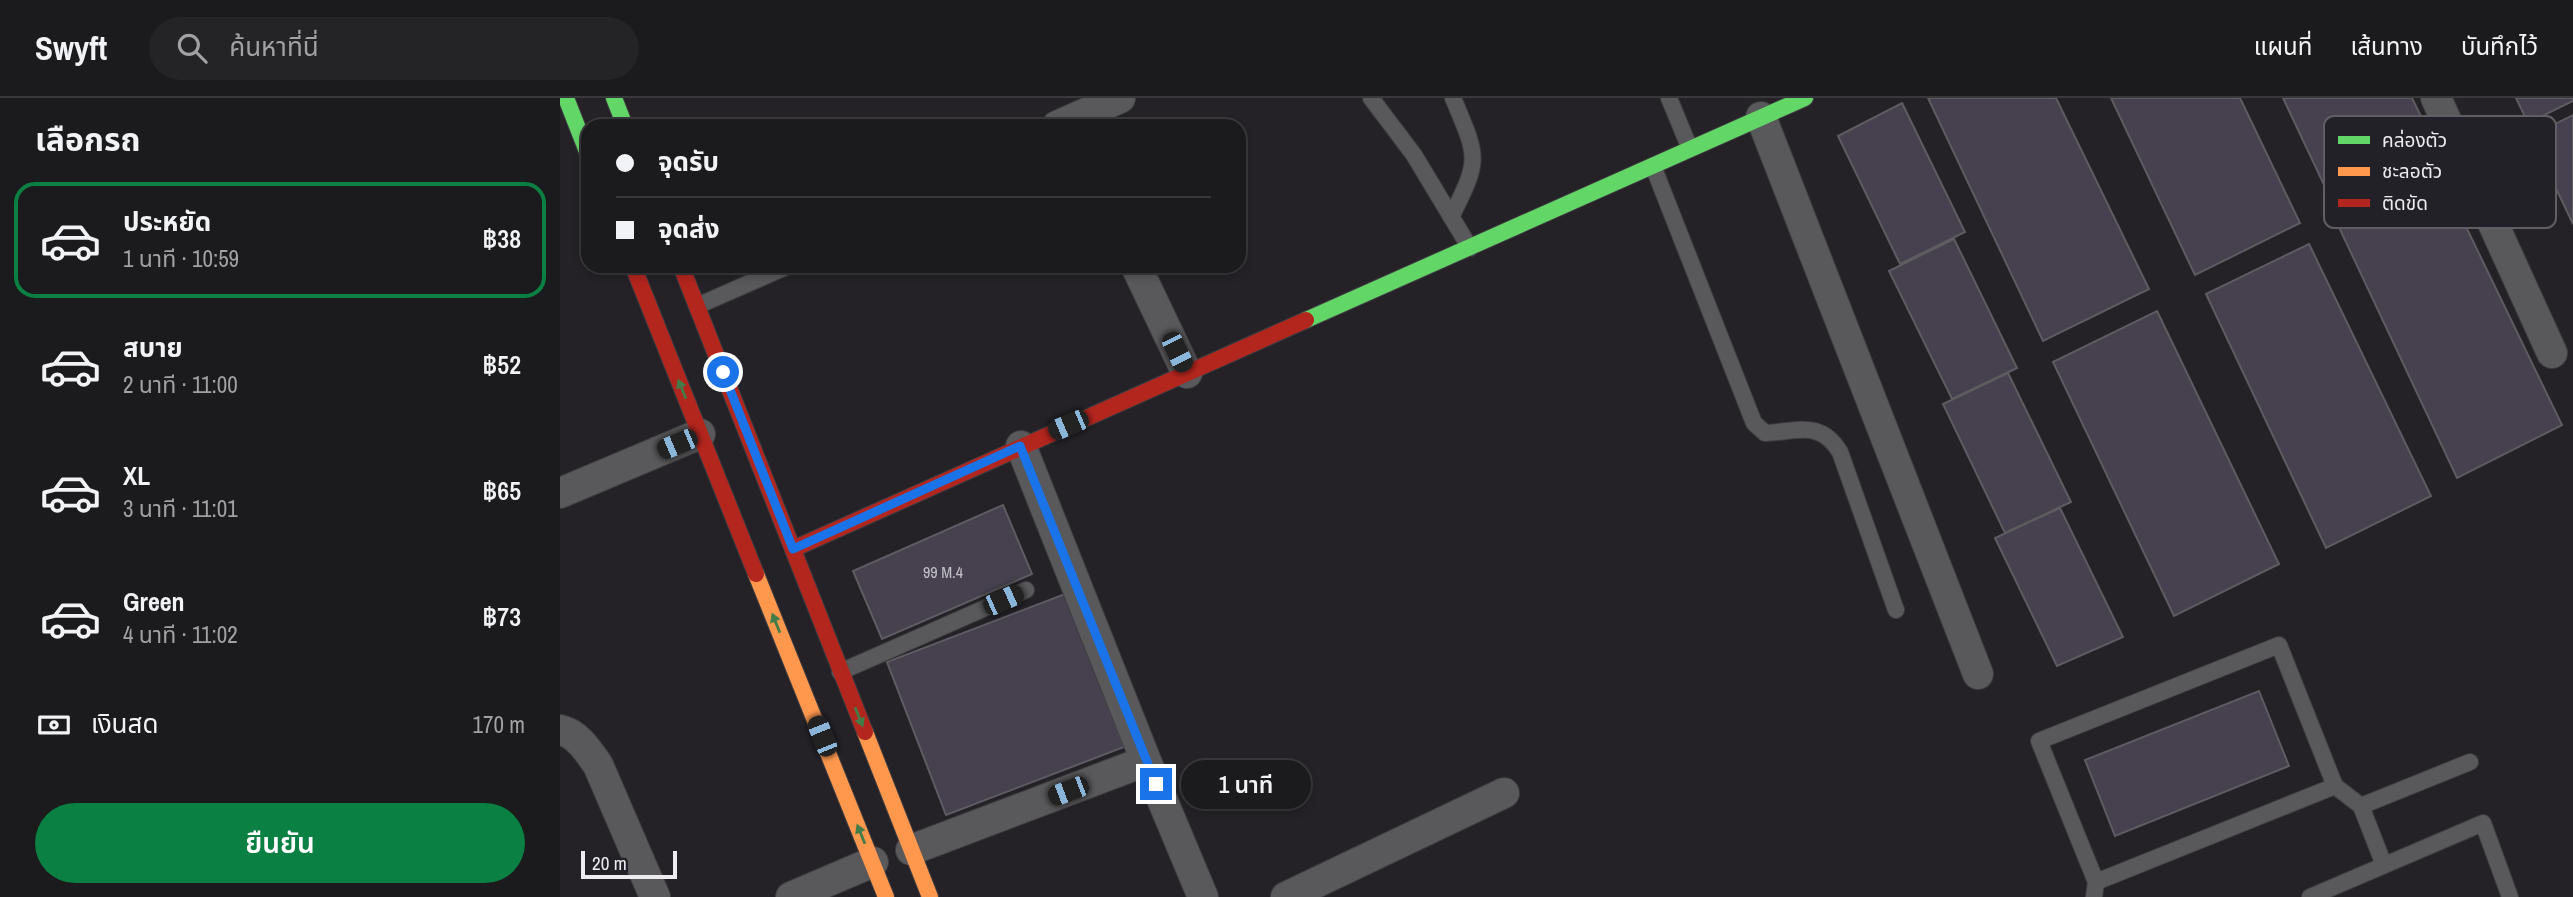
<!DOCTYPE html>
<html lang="th">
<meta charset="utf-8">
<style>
:root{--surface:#1b1a1d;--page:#242326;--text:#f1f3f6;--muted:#a0a1a4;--line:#39383b;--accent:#0b8043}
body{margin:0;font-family:"Archivo Narrow","Noto Sans Thai",sans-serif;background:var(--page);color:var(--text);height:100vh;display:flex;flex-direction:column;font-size:26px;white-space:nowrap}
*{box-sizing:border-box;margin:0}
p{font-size:23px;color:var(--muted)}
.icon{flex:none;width:38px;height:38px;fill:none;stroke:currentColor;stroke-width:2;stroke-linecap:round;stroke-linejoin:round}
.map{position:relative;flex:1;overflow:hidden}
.side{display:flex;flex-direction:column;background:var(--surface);width:560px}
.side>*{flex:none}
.hud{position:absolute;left:21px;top:21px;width:665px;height:154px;border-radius:21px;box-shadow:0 4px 10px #0003,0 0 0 2px var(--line);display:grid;align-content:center;height:154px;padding:0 35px;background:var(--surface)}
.scale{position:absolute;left:21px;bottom:18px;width:96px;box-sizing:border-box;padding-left:7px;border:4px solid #eeecf1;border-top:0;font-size:19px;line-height:24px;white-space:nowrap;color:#eeecf1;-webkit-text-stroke:5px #232128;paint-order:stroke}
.end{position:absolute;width:32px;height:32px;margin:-16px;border:9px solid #1a73e8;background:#fff;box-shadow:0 0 0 4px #fff}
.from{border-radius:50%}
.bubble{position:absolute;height:49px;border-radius:24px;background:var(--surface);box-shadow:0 4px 10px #0003,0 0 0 2px var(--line);font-size:23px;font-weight:600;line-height:49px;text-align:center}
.car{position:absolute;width:21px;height:42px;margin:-21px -10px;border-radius:9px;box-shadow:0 0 5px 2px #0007;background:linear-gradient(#222 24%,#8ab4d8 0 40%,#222 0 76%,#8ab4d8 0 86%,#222 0)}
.hud b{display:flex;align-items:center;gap:24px;height:66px;font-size:26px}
.hud b+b{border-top:2px solid var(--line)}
.hud i{width:18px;height:18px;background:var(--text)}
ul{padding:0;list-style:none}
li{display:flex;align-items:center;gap:21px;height:116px;margin:0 14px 10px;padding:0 21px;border:4px solid transparent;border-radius:21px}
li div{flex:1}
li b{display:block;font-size:26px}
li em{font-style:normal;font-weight:600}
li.on{border-color:var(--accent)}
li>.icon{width:63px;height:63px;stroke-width:1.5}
h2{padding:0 35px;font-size:32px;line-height:84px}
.pay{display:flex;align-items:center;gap:18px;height:77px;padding:0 35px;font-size:26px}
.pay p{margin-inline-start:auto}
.primary-button{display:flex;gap:14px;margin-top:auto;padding:14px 35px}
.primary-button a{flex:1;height:80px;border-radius:42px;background:var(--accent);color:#fff;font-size:28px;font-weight:600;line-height:80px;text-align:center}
header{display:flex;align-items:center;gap:42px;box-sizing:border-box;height:98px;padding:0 35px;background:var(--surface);border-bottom:2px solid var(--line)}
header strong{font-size:33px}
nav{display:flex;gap:38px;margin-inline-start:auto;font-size:24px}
.search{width:490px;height:63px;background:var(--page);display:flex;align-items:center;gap:18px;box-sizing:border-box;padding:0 24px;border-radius:38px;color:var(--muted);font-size:26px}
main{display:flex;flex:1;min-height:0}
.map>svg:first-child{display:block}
.building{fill:#46404f;stroke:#5e5c60;stroke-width:2}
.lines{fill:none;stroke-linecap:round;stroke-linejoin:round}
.lane-casing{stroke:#3e3d41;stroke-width:18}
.street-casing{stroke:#3e3d41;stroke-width:32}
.fast-casing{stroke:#3e3d41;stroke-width:18}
.slow-casing{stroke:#3e3d41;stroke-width:18}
.jam-casing{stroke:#3e3d41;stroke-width:18}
.lane{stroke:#59585a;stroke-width:16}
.street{stroke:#59585a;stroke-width:30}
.fast{stroke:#63d668;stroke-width:16}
.slow{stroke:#ff974d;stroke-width:16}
.jam{stroke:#b3261e;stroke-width:16}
.oneway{fill:#437c48}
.route{stroke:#1a73e8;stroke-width:9}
.labels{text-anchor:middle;stroke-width:6;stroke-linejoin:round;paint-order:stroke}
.number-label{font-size:16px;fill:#c4c1c8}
.key{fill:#232128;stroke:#605e64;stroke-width:2}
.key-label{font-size:19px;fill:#eeecf1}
</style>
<header>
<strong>Swyft</strong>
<div class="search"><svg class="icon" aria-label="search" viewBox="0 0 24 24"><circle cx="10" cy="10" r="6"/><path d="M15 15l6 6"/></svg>ค้นหาที่นี่</div>
<nav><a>แผนที่</a><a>เส้นทาง</a><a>บันทึกไว้</a></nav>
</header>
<main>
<section class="side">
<h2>เลือกรถ</h2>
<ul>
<li class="on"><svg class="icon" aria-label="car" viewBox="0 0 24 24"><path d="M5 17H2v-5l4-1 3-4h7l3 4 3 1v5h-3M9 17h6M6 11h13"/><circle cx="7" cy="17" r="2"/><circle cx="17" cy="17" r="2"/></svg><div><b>ประหยัด</b><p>1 นาที · 10:59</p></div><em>฿38</em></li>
<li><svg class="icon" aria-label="car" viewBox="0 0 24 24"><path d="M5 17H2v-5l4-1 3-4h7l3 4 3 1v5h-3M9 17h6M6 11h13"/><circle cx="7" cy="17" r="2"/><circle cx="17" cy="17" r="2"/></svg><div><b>สบาย</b><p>2 นาที · 11:00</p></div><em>฿52</em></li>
<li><svg class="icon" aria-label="car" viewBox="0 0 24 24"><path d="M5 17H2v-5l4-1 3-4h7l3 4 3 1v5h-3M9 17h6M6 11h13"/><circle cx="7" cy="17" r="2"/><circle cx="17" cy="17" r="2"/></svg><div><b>XL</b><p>3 นาที · 11:01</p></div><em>฿65</em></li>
<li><svg class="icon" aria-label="car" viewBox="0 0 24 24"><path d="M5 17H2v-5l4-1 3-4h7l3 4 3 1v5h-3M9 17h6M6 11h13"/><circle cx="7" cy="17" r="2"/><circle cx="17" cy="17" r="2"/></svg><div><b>Green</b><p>4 นาที · 11:02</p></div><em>฿73</em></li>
</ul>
<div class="pay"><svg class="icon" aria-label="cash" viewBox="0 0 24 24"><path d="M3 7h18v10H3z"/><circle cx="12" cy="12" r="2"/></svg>เงินสด<p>170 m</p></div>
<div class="primary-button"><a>ยืนยัน</a></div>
</section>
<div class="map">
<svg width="2013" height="799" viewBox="0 0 2013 799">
<rect width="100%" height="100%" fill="#242227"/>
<path class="building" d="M1368 0H1496L1589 191 1483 243Z
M1551 0H1680L1740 125 1635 177Z
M1723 0H1852L1878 53 1773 106Z
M1956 0H2013V3L1968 25Z
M1342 5 1405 134 1340 166 1278 38Z
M2013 17V126L1971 38Z
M1880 75 2002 327 1897 380 1777 125Z
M1394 141 1457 270 1392 301 1329 173Z
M1749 146 1871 398 1766 450 1646 196Z
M1597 213 1719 466 1614 518 1493 264Z
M1448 275 1511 404 1445 435 1383 306Z
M443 407 472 476 322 541 293 473Z
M1500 410 1563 539 1497 568 1435 440Z
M505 496 564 649 386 717 327 564Z
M1699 593 1729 668 1555 738 1525 662Z"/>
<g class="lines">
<defs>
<path id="lane" d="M811 0 854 57 910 150
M1109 0 1130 51
M1093 68 1194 325 1205 335C1236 334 1260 321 1280 354L1336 512
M891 119C921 60 918 60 893 0
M137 208 228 168
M280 574 466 492
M1801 708 1910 664
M1536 784 1775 688
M1534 799 1536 784 1479 643 1719 547 1775 688 1801 708 1824 767
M1750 799 1923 725 1950 799"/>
<path id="street" d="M1876 0 1992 255
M1201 19 1418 576
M497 28 560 0
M576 168 627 275
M461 348 586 663 643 799
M0 395 140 336
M0 632C17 635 29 654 38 667L95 799
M351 752 586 663
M231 799 313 764
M726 799 944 695"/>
<path id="fast" d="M6 0 28 56
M54 0 65 28
M746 222 1245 0"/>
<path id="slow" d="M196 476 326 799
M305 634 370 799"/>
<path id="jam" d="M73 168 196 476
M121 168 305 634
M233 451 746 222"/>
</defs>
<use href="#lane" class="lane-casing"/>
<use href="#street" class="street-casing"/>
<use href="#fast" class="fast-casing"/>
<use href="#slow" class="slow-casing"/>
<use href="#jam" class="jam-casing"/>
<use href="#lane" class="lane"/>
<use href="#street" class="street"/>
<use href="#fast" class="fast"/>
<use href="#slow" class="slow"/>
<use href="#jam" class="jam"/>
</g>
<defs><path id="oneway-solid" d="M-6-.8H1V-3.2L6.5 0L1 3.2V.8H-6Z" transform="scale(1.75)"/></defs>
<g class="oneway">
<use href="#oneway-solid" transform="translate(122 291) rotate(-112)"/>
<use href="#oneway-solid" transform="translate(216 525) rotate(-112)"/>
<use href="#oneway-solid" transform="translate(299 619) rotate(68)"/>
<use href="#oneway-solid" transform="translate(301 736) rotate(-112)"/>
</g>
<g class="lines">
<path class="route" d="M163 274 233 451 460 348 596 686"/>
</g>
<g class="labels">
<g class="number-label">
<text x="383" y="480">99 M.4</text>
</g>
</g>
<rect x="1764" y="18" width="232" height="112" rx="10" class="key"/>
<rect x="1778" y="38" width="32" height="8" fill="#63d668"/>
<rect x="1778" y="69" width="32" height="9" fill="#ff974d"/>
<rect x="1778" y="101" width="32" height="8" fill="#b3261e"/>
<g class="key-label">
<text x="1822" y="49">คล่องตัว</text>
<text x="1822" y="80">ชะลอตัว</text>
<text x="1822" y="112">ติดขัด</text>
</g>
</svg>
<div class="scale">20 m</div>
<i class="end from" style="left:163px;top:274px"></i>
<i class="end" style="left:596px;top:686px"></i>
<div class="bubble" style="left:621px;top:662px;width:130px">1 นาที</div>
<i class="car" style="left:617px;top:254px;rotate:154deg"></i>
<i class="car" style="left:508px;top:327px;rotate:247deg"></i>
<i class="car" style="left:117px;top:346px;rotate:247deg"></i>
<i class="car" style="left:443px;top:502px;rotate:66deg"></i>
<i class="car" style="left:262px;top:638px;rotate:338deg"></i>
<i class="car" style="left:508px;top:693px;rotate:249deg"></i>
<div class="hud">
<b><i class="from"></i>จุดรับ</b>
<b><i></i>จุดส่ง</b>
</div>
</div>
</main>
